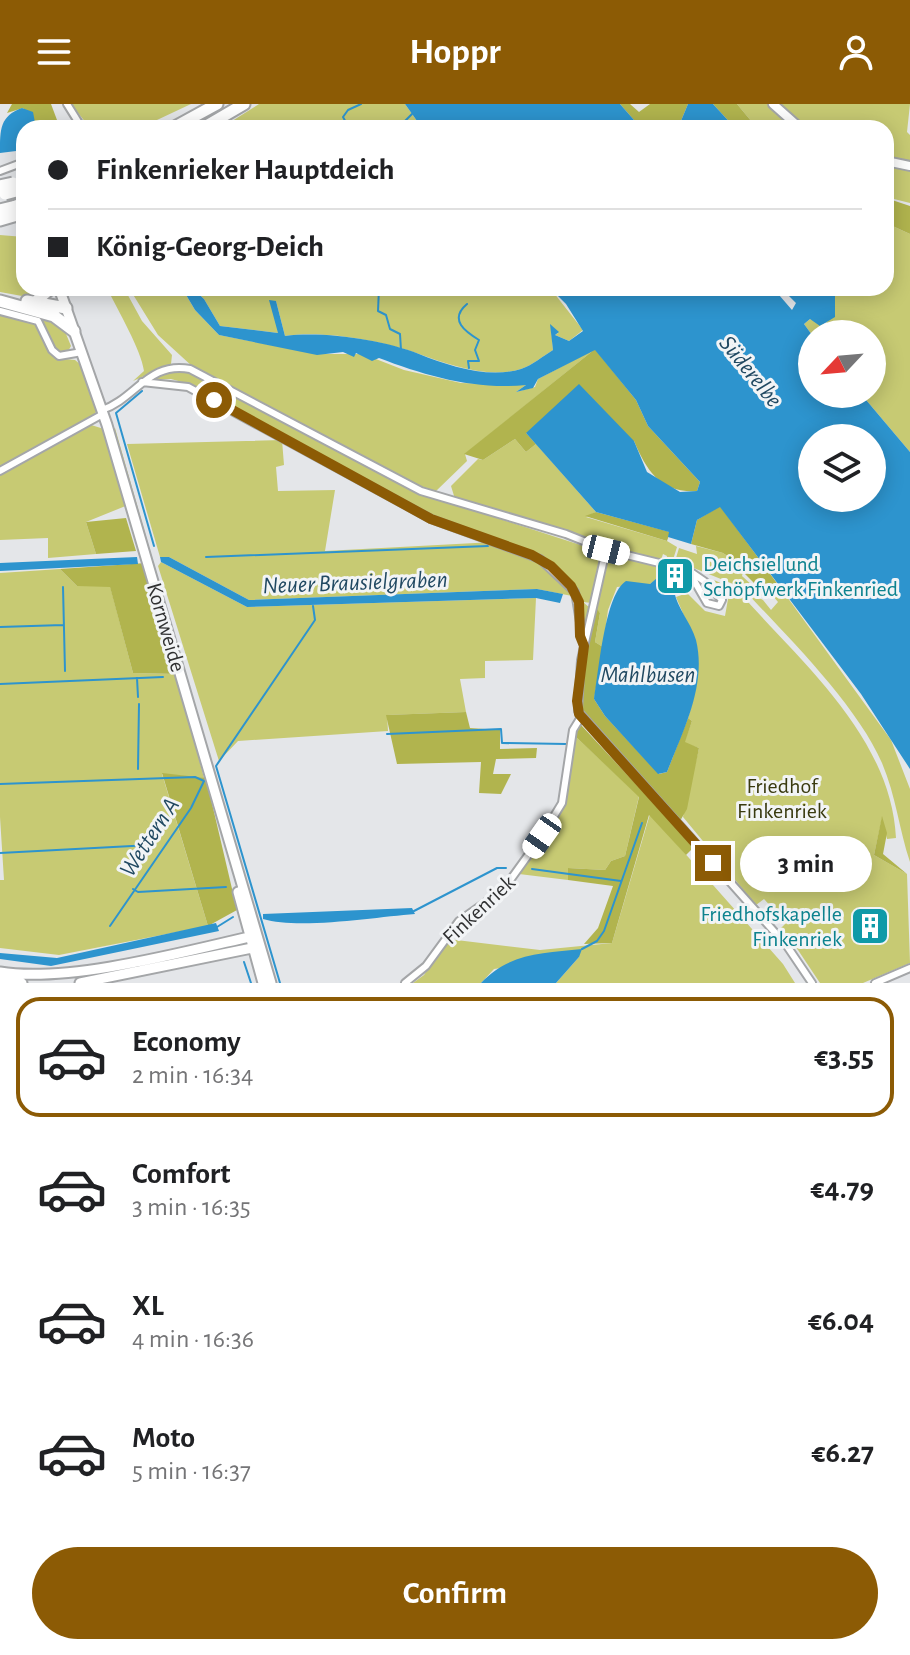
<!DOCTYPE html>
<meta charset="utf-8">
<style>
:root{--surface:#fff;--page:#f6f6f6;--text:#202124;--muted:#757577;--line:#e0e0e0;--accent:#8c5b05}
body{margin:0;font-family:"Alegreya Sans",sans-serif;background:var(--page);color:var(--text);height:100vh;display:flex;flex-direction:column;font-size:30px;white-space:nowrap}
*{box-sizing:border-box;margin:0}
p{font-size:26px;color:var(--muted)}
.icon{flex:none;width:44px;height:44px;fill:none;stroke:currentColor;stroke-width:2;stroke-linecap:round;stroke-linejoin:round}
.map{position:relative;height:879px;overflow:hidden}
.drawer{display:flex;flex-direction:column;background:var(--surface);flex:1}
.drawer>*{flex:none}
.hud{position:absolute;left:16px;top:16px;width:878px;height:176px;border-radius:24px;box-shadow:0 4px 20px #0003;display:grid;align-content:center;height:176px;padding:0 32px;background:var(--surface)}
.needle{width:52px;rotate:244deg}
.controls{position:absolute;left:798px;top:216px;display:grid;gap:16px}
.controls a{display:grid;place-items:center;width:88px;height:88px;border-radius:50%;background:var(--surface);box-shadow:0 4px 20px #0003;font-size:40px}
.end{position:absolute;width:36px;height:36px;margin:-18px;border:10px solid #8c5b05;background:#fff;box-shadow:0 0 0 4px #fff}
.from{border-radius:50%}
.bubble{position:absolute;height:56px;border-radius:28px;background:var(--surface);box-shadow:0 4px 20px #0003;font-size:26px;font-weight:600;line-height:56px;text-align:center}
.car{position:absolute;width:24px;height:48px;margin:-24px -12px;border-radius:10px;box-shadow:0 0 6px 2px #0007;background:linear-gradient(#fff 24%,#345 0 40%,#fff 0 76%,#345 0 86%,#fff 0)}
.hud b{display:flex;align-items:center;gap:28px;height:76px;font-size:30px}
.hud b+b{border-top:2px solid var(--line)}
.hud i{width:20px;height:20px;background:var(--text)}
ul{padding:14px 0 0;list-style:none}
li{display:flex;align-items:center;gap:24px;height:120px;margin:0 16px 12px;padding:0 16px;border:4px solid transparent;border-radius:24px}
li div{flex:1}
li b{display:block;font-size:30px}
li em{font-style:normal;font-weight:600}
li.active{border-color:var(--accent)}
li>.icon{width:72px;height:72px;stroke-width:1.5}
.button{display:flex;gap:16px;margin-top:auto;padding:16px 32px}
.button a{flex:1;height:92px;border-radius:48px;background:var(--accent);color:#fff;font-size:32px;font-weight:600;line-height:92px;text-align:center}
header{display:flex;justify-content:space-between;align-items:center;height:104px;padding:0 32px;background:var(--accent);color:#fff;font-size:36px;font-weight:600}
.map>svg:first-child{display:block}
.green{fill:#c7ca73}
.forest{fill:#b1b44e}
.water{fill:#2d94ce;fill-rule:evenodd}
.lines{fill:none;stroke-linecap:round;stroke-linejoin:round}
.stream{stroke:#2d94ce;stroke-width:2}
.minor-casing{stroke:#a4a6a8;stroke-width:10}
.tertiary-casing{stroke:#a4a6a8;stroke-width:12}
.secondary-casing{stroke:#a4a6a8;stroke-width:13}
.motorway-casing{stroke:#a4a6a8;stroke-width:15}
.minor{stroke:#fff;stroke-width:6}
.tertiary{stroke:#fff;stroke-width:8}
.secondary{stroke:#fff;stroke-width:9}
.motorway{stroke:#fff;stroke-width:11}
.motorway-bridge-casing{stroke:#a4a6a8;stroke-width:15;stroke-linecap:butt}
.motorway-bridge{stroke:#fff;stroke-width:11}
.route{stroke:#8c5b05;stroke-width:10}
.labels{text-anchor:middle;stroke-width:6;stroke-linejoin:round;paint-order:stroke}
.culture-label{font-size:22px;fill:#0d838f;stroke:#f2f4f6;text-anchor:start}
.street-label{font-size:22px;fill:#303132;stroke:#f2f4f6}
.park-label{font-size:22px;fill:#393a0f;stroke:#f2f4f6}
.water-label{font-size:24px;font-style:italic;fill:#214962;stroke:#f2f4f6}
</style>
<header><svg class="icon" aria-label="menu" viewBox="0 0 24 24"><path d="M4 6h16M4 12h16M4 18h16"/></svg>Hoppr<svg class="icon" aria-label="person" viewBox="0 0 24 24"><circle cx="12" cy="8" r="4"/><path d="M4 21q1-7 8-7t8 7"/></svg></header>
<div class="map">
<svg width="910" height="879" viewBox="0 0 910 879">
<rect width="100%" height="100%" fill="#e4e6e9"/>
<path class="green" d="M71 0H191L140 24H90Z
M259 0H405L422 24H221Z
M737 0H769L797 24H757Z
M780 0H910L907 28 910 31V60L886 54V24H809Z
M886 61 910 67V99L886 93Z
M886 119 910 130V348L861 290H872V230L812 231 804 220 810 215 825 221 835 205 834 187 830 184H886Z
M0 131 24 133V184H46L33 194 0 188Z
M107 184H124L142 217 172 251 171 260 133 277 144 267C141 245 118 207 107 184Z
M129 184H182L195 206 219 231 317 250H363L404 266 461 279 526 281 516 288 535 283 538 275 595 245 465 350 467 357 434 389 193 263 158 231Z
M192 184H550L583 226 569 237 555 231 558 229 551 223 553 246C543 252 533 261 521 265 488 275 450 261 419 250 383 237 323 226 285 232L276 197 278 229 220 222 204 195Z
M0 210 36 219 54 254 75 256 81 261 97 305 95 310 0 365Z
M40 213 64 225 71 242 67 249 54 245Z
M170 267 192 269 420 389 596 446 601 457 592 499 583 498 590 504 584 531 577 488 546 456 426 409 193 281 171 275 150 276Z
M88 320 104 325 128 401 86 418 96 450 48 454V434L0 436V370Z
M115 324 257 820 114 325Z
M515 335 526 348 536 340 596 408 586 413 667 437 677 443 672 459 666 457 667 452 663 450 661 456 600 441 455 395 451 382 478 355 483 356Z
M282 336 284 361 276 363 278 387 335 386 325 447 494 438 532 451 577 493 537 485 249 496 169 453H160L127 340Z
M696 442 723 449 744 464 742 472 765 493 679 458 676 454 679 444 697 450Z
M616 451 667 465 666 478 660 480 658 474 650 480 617 483 608 506 603 543 595 538 600 509 596 505 606 458Z
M161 458 247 503 536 494 533 556 485 557V574L460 575 466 608 387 611 388 627 238 637 219 657 158 462Z
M60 465 77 482H110L133 569 177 570 204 674 162 670 208 822 59 851 0 844V776H4L0 713V469Z
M714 476 738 487C801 558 891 633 896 734L887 735 882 714 874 751 907 770 910 859 863 879H820L798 846 779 826 786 819 764 795 756 801 683 713 699 644 684 639 692 617 688 614C705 556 699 547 676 493L687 489 705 507 725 512 728 495Z
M744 486 763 496 771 506 778 498 773 492 782 486 891 636 910 685V758C899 725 896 692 882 659 857 601 787 532 744 486Z
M574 631 639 692 625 752 611 757 605 766 568 764V776L519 770 560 707Z
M650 710 783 860 795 879H556L579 853 494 865 481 879H413L424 871 448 835 540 846 612 839Z"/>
<path class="forest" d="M12 0H51L60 24H36L23 4 7 9Z
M620 0H630L639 8 650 0H688L678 24H641Z
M713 0H737L757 24H735Z
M886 94 910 102V130L886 119Z
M595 245 636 296 648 322 700 378 697 387C660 389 647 367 634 337L526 329 536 340 526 348 515 335 483 356 464 350Z
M720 402 782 486 773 492 766 491 743 468 744 463 723 449 691 440 697 416Z
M596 408 670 428 667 437 585 412Z
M126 414 136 447 96 450 86 418Z
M146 459 177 570 133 569 110 483 77 482 60 465Z
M597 505 600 509 595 538 603 543 594 595 605 612 659 670 667 668 688 614 692 617 685 638 699 644 687 705 680 717 581 606 583 562Z
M466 608 470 624 500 626V645L537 644 536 654 496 655 493 670H511L501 690 479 689 481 658 397 660 386 611Z
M581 621 694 743 686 751 649 711 612 839 584 840 598 824 613 782 568 776V764L605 766 611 757 625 752 639 693 574 631Z
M162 669 206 674 237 806 208 822Z
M882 712 887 729 883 750 907 770 874 751Z"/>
<path class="water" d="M405 0H620L641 24H422Z
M688 0H713L735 24H678Z
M22 4 33 8 36 24H24V46L0 49C0 25 0 12 22 4Z
M182 184H192L204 195 220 222 278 229 269 196 276 197 285 232C324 227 383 236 419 250 449 262 489 275 521 265 533 261 543 252 553 246L550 220 559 228 555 231 569 237 583 227 566 200 550 184H773L792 206 796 199 781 184H788L797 192 806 185H831L835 190V213L820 222 810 215 804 220 812 231V290H861L910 348V665L861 590 720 403 697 416 691 440 668 433 669 428 596 408 526 329 579 280 634 337 647 368 680 388 697 387 700 378 648 322 636 296 595 246 538 275 533 284 516 288 526 281C475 286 426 272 379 254L372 257 356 249 354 253 343 248 317 251 219 231 195 206ZM812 334H872V394H812Z
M137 453 138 460 0 467V459Z
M160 453H169L249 496 537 485 563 490 560 499 536 494 247 503 161 458Z
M657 474 660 480 674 479C672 499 691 517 696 536 707 581 683 627 667 668L658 670 605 612 594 595C599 565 605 490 626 477L650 480Z
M412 804 415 810C375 813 299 826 263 815V810Z
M216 819 219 827 51 862 0 855V849L57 854Z
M582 845 579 853 556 879H481C509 849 543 849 582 845Z"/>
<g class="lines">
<path class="stream" d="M341 24 348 22 343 13 348 6 361 0
M393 24V19H403L412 10
M379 184 378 207 386 211 390 225 400 230 401 246
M467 200C448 216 466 228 479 236L475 246 479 257H468L469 264
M142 287 116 309 154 442
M206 453 488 442
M63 483 65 567
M0 523 63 521
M137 574 138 593
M0 580 163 573
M387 630 501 625 502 639 566 640
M138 665 139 600
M0 680 195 673 204 677 191 704 110 822
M0 749 151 741
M532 765 621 777
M133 785 138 788 226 783
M414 807 497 764H506
M217 823 233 813
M582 845 597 837 604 827 642 719
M244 858 251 879
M280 879 216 662 315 516 313 502"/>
<defs>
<path id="minor" d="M67 0 82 24
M0 67 24 58
M0 207 38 217 52 246 59 252 82 248
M142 278 188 283 431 415 540 455 575 488 584 542
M102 306C135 295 149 257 190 265L421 387 566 430 606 446 688 466 704 477 722 496 719 502 707 499 688 466
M0 367 103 310
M606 446 581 556 578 607 787 842 812 879
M405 879 426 862 459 817 503 786 542 732 562 699 573 626 581 613
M875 879 910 864"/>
<path id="tertiary" d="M773 0 800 24
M886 57 910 62"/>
<path id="secondary" d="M59 184 107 321 271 879
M238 788 263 879
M0 868C67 879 180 849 249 833L258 837
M0 875 22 879
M80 879 252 844 258 837"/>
<path id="motorway" d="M173 24 217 0
M203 24 244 0
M0 106 16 102
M0 116 24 109
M0 197 54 212 74 227
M27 197 66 204
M34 199 51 184"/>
</defs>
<use href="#minor" class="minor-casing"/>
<use href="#tertiary" class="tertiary-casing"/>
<use href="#secondary" class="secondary-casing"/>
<use href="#motorway" class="motorway-casing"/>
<use href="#minor" class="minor"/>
<use href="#tertiary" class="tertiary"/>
<use href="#secondary" class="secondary"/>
<use href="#motorway" class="motorway"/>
<defs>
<path id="motorway-bridge" d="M0 82 13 79
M5 90 20 86
M16 102 24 99"/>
</defs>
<use href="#motorway-bridge" class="motorway-bridge-casing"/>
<use href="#motorway-bridge" class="motorway-bridge"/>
</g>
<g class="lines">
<path class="route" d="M214 296 431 415 532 451 551 462 571 482 579 498 580 532 584 542 577 597 579 610 713 759"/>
</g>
<defs>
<symbol id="building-square" viewBox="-11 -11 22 22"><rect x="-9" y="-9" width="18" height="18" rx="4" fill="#0f9aa8" stroke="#f2f4f6"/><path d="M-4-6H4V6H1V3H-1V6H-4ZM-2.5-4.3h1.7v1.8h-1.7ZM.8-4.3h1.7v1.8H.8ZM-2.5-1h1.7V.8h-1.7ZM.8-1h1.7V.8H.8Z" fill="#fff"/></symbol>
</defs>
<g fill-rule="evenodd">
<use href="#building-square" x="653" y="450" width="44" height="44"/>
<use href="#building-square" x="848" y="800" width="44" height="44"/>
</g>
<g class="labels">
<g class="culture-label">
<text x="703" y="467">Deichsiel und<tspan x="703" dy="25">Schöpfwerk Finkenried</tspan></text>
<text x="842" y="817" text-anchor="end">Friedhofskapelle<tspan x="842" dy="25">Finkenriek</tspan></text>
</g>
<g class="street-label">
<text transform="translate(167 523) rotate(74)" y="8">Kornweide</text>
<text transform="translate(478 805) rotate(-43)" y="8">Finkenriek</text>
</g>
<g class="park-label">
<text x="782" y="689">Friedhof<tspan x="782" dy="25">Finkenriek</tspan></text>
</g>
<g class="water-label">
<text transform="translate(751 267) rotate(51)" y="8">Süderelbe</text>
<text transform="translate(355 478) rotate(-2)" y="8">Neuer Brausielgraben</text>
<text x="648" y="578">Mahlbusen</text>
<text transform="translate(149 733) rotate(-57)" y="8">Wettern A</text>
</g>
</g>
</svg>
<div class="controls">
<a><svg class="needle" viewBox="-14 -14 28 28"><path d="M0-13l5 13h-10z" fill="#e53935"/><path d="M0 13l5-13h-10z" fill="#757577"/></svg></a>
<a><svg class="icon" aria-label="layers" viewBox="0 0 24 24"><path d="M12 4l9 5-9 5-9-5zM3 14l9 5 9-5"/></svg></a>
</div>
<i class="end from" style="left:214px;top:296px"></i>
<i class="end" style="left:713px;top:759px"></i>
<div class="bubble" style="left:740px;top:732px;width:132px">3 min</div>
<i class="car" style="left:606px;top:446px;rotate:104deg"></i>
<i class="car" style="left:542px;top:732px;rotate:215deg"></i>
<div class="hud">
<b><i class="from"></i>Finkenrieker Hauptdeich</b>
<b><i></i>König-Georg-Deich</b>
</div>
</div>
<section class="drawer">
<ul>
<li class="active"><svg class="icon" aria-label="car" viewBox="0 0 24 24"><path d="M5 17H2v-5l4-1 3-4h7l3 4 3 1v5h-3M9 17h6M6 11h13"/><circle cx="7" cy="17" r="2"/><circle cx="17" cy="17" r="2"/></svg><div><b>Economy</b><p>2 min · 16:34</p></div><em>€3.55</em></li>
<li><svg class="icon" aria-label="car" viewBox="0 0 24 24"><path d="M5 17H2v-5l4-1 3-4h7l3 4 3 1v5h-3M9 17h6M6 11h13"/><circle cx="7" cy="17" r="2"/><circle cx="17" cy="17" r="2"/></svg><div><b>Comfort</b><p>3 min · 16:35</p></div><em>€4.79</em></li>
<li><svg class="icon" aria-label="car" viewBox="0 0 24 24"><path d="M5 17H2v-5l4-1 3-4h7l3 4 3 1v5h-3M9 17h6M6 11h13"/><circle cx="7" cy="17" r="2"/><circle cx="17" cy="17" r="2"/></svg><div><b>XL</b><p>4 min · 16:36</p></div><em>€6.04</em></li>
<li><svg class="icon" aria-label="car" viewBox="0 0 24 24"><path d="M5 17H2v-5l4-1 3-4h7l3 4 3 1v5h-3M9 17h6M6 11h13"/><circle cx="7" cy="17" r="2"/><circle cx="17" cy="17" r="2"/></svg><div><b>Moto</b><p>5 min · 16:37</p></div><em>€6.27</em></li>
</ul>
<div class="button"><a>Confirm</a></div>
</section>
